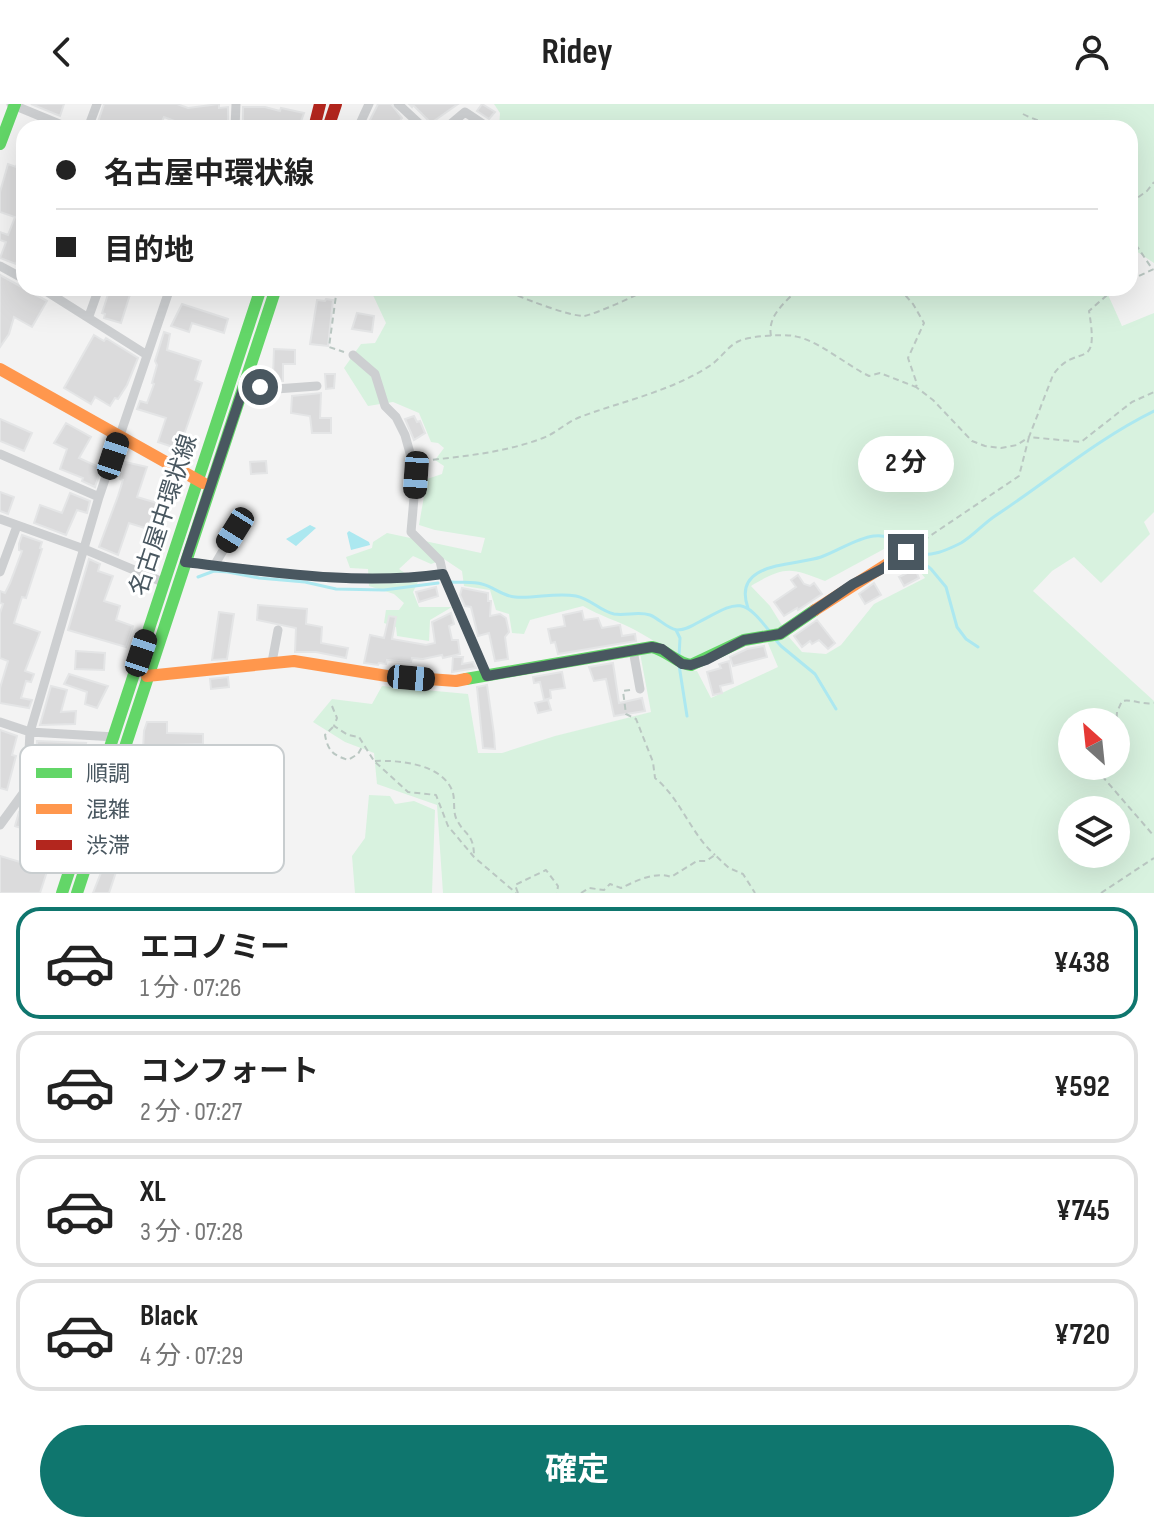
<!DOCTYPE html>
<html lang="ja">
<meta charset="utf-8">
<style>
:root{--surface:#fff;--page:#f2f2f2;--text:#222;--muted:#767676;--line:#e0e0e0;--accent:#0f766e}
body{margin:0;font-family:"Sofia Sans Condensed","Noto Sans JP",sans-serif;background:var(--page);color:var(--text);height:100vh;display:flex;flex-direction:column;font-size:30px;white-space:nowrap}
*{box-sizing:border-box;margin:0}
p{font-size:26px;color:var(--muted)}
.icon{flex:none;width:44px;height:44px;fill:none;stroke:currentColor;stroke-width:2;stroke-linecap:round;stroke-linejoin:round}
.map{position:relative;height:789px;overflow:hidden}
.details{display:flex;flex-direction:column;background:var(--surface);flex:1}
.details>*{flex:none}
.hud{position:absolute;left:16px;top:16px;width:1122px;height:176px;border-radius:24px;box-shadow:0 8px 32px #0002;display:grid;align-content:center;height:176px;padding:0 40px;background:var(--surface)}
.needle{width:52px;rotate:333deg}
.controls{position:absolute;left:1058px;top:604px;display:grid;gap:16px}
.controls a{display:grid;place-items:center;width:72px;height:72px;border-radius:50%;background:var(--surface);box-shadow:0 8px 32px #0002;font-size:40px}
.end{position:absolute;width:36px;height:36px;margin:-18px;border:10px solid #495760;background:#fff;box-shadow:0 0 0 4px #fff}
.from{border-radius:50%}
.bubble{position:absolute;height:56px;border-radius:28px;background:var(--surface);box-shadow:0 8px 32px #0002;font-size:26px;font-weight:700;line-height:56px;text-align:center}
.car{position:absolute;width:24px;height:48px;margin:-24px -12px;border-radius:10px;box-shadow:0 0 6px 2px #0007;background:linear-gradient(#222 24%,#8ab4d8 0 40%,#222 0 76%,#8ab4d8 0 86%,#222 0)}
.hud b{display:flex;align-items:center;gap:28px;height:76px;font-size:30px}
.hud b+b{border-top:2px solid var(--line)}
.hud i{width:20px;height:20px;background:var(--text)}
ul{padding:14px 0 0;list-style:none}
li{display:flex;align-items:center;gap:24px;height:112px;margin:0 16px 12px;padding:0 24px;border:4px solid var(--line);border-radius:24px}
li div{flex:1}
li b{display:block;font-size:30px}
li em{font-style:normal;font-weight:700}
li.on{border-color:var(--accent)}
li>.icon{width:72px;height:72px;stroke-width:1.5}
.cta{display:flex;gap:16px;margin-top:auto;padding:16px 40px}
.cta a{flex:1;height:92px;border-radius:48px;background:var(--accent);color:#fff;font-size:32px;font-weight:700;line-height:92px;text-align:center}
header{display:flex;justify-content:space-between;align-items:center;height:104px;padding:0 40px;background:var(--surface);font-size:36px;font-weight:700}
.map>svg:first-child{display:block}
.green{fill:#d8f2df;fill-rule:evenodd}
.water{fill:#ace8f0}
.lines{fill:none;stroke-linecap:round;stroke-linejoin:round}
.stream{stroke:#ace8f0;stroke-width:3}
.building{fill:#dbdbdc;stroke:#e4e5e6;stroke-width:2}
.path{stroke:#bac7c2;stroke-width:2;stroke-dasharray:6 4;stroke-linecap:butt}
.street{stroke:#cdcfd1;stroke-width:9}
.fast{stroke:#63d668;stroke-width:12}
.slow{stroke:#ff974d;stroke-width:12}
.jam{stroke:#b3261e;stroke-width:12}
.route{stroke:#495760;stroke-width:10}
.labels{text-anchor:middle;stroke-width:6;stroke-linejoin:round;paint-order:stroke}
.street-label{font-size:24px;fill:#495760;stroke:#fff}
.key{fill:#fff;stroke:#c8cdcf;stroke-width:2}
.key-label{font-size:22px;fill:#495760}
</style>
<header><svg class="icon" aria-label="back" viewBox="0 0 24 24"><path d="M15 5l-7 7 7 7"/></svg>Ridey<svg class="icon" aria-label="person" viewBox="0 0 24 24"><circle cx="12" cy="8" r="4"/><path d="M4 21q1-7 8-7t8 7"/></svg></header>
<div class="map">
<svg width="1154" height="789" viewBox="0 0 1154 789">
<rect width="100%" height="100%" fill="#f3f3f3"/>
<path class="green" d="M494 0H1154V159L1130 143V24H499L500 9Z
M375 184H1105L1122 222 1154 209V408L1144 418 1150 430 1101 479 1074 453 1052 467 1033 487 1154 597V789H443L437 701 377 680 374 649 345 638 313 618 332 595 372 600 382 582 468 590 478 649H502L555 632 651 608 640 549C667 545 673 568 697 567L711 594 778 563 767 537 788 532 802 548 826 550 841 541 874 500 925 474 903 447 884 445 825 477C790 463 784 462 751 482L770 502 783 523 692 556C671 550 654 536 635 526 618 517 600 512 583 502L530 516 524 530 512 529 509 510 496 506 490 486 464 482 462 467 444 455 431 460 413 452 399 465 418 478 413 488 419 503H452L430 516 429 537 397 532 396 523 384 519 386 506H399L404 499 394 490 369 482 368 465 350 464 346 453 372 444 373 438 387 429 481 449 485 434 435 426 419 421 427 375 442 370 444 362 435 356 444 344 438 339 431 338 419 309 393 298 368 302 344 264 361 240 375 239 386 219 373 191ZM1072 618H1116V662H1072ZM1072 706H1116V750H1072Z
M369 691 390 692 395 700 414 697 435 706 432 789H355L352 752 365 734Z"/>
<path class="water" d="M310 421 316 424 296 442 286 435Z
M349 427 369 438 370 441 351 446 347 429Z"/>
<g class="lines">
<path class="stream" d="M911 449 931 465 946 483 957 523 966 535 978 543
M914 449C930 454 947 446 961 439 973 432 983 420 995 412 1048 377 1097 335 1154 307
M198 473 214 467 228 468 259 474 305 478 336 485 384 486 438 479
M451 478C461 479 472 477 482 480 494 483 502 492 515 493 535 495 555 488 576 492 591 495 600 507 614 510 626 512 638 507 650 511 660 515 666 524 677 526 685 526 692 522 699 518 737 498 742 491 770 528
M748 504C731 457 795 462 821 453 849 443 879 416 905 444
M676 526 680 534 679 553
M774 534 781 542 815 570 836 605
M679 561 687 612"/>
</g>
<path class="building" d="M31 0H64L60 12Z
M104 0H177L188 4 219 0V4L228 3V17L178 24 180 19 164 13 159 24H114L98 18Z
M378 0H391L402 14 397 21 391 17 385 24H366Z
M409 0H458L431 19 413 1 412 3Z
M482 0 495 8 489 15 477 7Z
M243 3H265L280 7 281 4 304 9 300 20 290 17V24L264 21V24H255V20L243 17Z
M23 45 24 147 21 146 16 160 0 154 6 138 0 136V128L8 131 15 113 0 108V88L8 60 16 63Z
M0 171 47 197 32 223 14 213 9 230 0 243Z
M110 184H132L121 219 104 214 105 210 102 209Z
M326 195 333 196 328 242 310 240 317 196 325 197Z
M182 200 228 215 224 229 192 219 189 228 171 222Z
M357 209 374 212 372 228 352 225Z
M164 228 170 230 167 246 201 257 195 276 202 279 179 345 158 338 166 314 137 305 140 297 147 299 154 280 152 279 157 261 155 257Z
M94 231 104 237 106 234 138 254 127 281 118 295 115 294 110 302 95 293 91 300 64 284Z
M274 245 295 246V260H283V277L256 276 257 272H273Z
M325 270H335L334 284 326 285Z
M321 289 320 314H331V329H312L310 312 291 309 292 292Z
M414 312 417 318 420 317 425 329 414 336 405 315Z
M0 315 32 329 24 347 0 337Z
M66 319 91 333 79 354 101 364 95 383 82 377 83 374 60 365 67 345 54 339Z
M266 357 267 369 251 370 250 358Z
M125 358 147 363 137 393 157 399 148 425 129 419 118 451 99 443 118 392 123 376 120 375Z
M0 388 14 393 8 410 0 407Z
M70 389 90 397 87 409 77 406 66 431 34 419 40 401 62 409Z
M22 431 42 438 40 444 42 445 26 494 22 493 14 519 40 528 25 567 34 570 31 578 26 577 21 594 32 596 29 604 0 599V584L8 557 0 554V509L3 500 0 499V487L5 489 10 479 22 447 19 446V440Z
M89 455 100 460 98 467 113 472 104 497 120 502 116 516 133 522 126 543 68 526Z
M915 465 919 474 904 482 899 473Z
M798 471 804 480 810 482 814 479 822 490 798 506 797 504 784 512 774 498 796 483 791 476Z
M874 479 881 491 865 500 859 490Z
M436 483 438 492 419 498 416 488Z
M462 484 488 489V497H491L490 512 500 510 506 514 509 528 505 533 508 555 495 557 489 529 478 532 471 503 465 502 460 491Z
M258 501 307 505 306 520 322 523 321 539 348 544 346 554 316 548H295L296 524 257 516Z
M582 507 584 516 598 514 602 524 620 521 622 532 635 530 636 537 558 550 555 538 551 539 548 525 565 522 563 511Z
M219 508 234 510 227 555 212 556Z
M451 509 454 520 449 522 452 536H458L460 550 443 554 442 551 423 555 412 554 411 558 387 556 386 560 379 559 378 561 364 559 370 531 384 534 389 512 396 513 392 535 426 541 435 539 432 518Z
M817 516 835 539 828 545 819 536 812 540 810 537 802 543 794 532Z
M764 542 767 553 733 562 730 553 747 545Z
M76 547 105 549 104 566 75 565Z
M453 553H463L462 560 473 558 476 564 452 568Z
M729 557 733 579 720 582 722 589 713 591 707 568 721 564 719 560Z
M613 559 619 599 642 594 645 607 614 612 606 575 594 577 589 563Z
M562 568 565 584 550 586 551 594 544 596 540 578 534 579 533 573Z
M69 570 108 582 97 604 85 600 87 588 64 580Z
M228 573 229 583 211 585 210 575Z
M487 581 494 630 495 645 483 644 477 583Z
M51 582 67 586 61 608 76 607 75 620 40 621Z
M548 596 551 606 538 609 535 599Z
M147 618H167V629L203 630V640L173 641 172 651H169L168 665H164L154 694 152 698H148L146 710 126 707 128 694H122L131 665H142L144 627Z
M0 626 17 632 12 651 16 652 7 686 0 684Z
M37 637 86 639 85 643 93 644V652L56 649 55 665 36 663Z
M19 708 42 715 37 729 15 722Z
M115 723 134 730 129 746 119 769 116 768 109 789H93L106 756 112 758 120 736 113 748 108 746Z
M0 752 30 761 33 752 50 758 40 789H0Z"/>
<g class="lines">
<path class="path" d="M1023 10C1032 15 1044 17 1050 24
M1130 99 1147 87 1154 78
M1130 132 1153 166
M1130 176 1154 165
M337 184 329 243 344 248
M512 184 516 191C531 197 569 212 584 212 593 211 641 190 648 184
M899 184 913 200 924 219 908 254 917 280 916 283 933 296 972 337 985 342 1001 344 1017 341 1029 333 1053 271C1077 236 1100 272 1089 207L1115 184
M771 232C767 211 786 198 799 184
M423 357C463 352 504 349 543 334 556 329 567 318 580 313 623 297 672 287 711 261 721 254 728 242 739 237 749 232 783 230 794 232 818 236 846 261 869 272L880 269 916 283
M915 442 1019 372 1029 333 1081 338 1132 298 1154 288
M630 586 623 587 626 610 636 615 653 658 655 674C681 695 690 729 715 751
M332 602 337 614 334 622 348 631 359 633 374 657 408 688 436 691 448 722 474 753 516 789
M333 623 325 631C328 647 333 651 348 656L358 650 362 643
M1116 624 1117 608 1122 597C1133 595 1142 601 1154 599
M375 657C400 656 444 660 453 689 455 697 453 707 456 714 464 732 474 728 474 753
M1100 662 1102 672 1154 732
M518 789 515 781 546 766 558 782 557 789
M581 789 589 784 604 786 610 780 621 784C636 777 655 767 671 773L697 757H706L715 751 729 764 743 770 755 789
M1101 789 1154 754"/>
<path class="street" d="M11 0 69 24
M398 0 424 24
M88 24 97 0
M235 24 236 0
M358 24 369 0
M446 24 465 8 489 24
M0 162 24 175
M41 184 147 251
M89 212 99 184
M353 251 375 270 385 302 396 313 405 331 416 371 411 428 440 457 443 470
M244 282 276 285 317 282
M0 350 99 393
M0 415 84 445 165 479
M185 458C270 468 358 483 443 470L487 572
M214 462 235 426 242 421
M0 468 17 422
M633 546 640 585
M272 558 278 526
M0 618 30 628 115 633
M0 721 27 684 30 628 99 393 170 184"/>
<path class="fast" d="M0 40 15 0
M466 575 652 543C667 546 676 559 691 561L744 536 780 530 815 506
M62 789 261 184
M77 789 276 184"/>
<path class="slow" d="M0 265 203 379
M815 506 906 448
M147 572 294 557 387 572 456 577 466 575"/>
<path class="jam" d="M314 24 320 0
M328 24 336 0"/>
</g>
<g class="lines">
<path class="route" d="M260 283 244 282 185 458C270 468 358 482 443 470L487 572 652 543 662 545 682 560 691 561 706 556 744 536 780 530 853 480 882 465 906 448"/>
</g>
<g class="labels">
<g class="street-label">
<text transform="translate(163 411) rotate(-72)" y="8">名古屋中環状線</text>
</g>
</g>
<rect x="20" y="641" width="264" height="128" rx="12" class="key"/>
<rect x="36" y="664" width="36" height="10" fill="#63d668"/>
<rect x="36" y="700" width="36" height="10" fill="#ff974d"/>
<rect x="36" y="736" width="36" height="10" fill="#b3261e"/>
<g class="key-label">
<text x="86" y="677">順調</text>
<text x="86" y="713">混雑</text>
<text x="86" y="749">渋滞</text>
</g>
</svg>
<div class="controls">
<a><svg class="needle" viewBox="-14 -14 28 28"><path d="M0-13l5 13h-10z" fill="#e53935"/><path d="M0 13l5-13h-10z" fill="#767676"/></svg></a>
<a><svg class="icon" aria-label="layers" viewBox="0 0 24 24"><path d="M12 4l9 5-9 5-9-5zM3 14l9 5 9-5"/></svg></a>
</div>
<i class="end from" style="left:260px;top:283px"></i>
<i class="end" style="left:906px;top:448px"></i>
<div class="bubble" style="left:858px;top:332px;width:96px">2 分</div>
<i class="car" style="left:113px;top:352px;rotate:18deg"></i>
<i class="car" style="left:416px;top:371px;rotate:184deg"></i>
<i class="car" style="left:235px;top:426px;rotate:212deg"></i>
<i class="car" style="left:141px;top:549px;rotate:18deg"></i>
<i class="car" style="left:411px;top:574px;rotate:95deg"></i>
<div class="hud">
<b><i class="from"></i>名古屋中環状線</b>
<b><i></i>目的地</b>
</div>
</div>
<section class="details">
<ul>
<li class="on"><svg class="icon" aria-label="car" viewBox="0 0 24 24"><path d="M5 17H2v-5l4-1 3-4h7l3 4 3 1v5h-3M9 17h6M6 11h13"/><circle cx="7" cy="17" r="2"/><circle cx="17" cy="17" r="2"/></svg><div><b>エコノミー</b><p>1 分 · 07:26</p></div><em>¥438</em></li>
<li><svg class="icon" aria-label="car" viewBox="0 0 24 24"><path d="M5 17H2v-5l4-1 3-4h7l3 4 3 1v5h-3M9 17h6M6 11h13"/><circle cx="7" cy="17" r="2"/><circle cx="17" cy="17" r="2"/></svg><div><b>コンフォート</b><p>2 分 · 07:27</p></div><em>¥592</em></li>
<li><svg class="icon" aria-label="car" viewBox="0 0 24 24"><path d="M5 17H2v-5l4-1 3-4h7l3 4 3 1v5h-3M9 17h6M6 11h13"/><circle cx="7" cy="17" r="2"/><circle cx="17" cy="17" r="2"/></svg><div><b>XL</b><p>3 分 · 07:28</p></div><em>¥745</em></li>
<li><svg class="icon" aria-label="car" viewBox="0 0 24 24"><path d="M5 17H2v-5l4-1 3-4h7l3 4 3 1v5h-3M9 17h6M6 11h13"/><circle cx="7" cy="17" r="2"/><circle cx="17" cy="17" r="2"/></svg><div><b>Black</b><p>4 分 · 07:29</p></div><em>¥720</em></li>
</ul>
<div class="cta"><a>確定</a></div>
</section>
